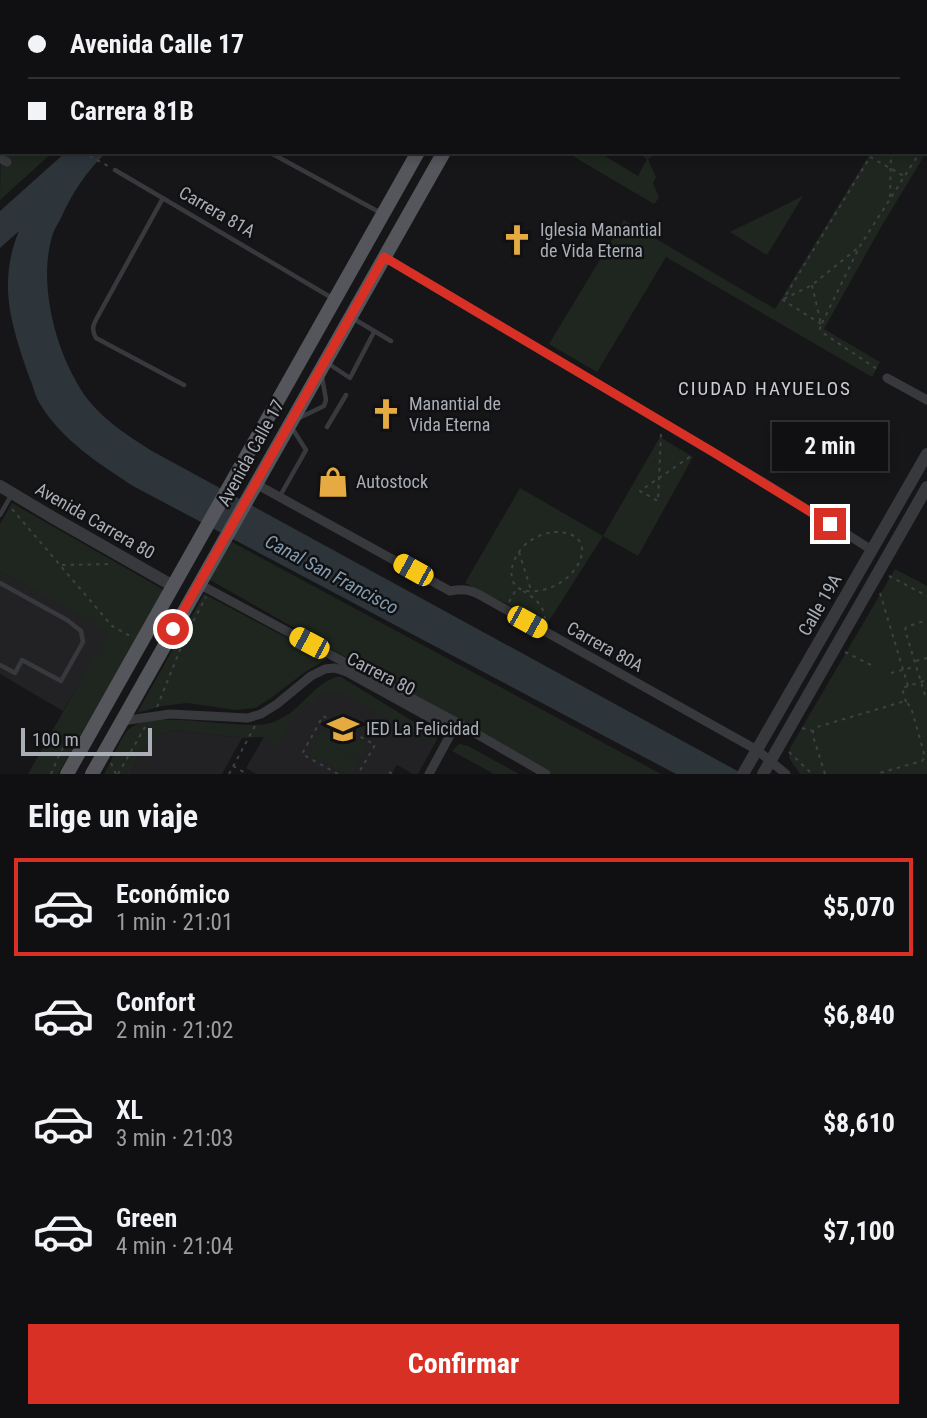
<!DOCTYPE html>
<html lang="es">
<meta charset="utf-8">
<style>
:root{--surface:#101012;--page:#1e1e20;--text:#f1f3f6;--muted:#9c9d9f;--line:#303032;--accent:#d93025}
body{margin:0;font-family:"Roboto Condensed",sans-serif;background:var(--page);color:var(--text);height:100vh;display:flex;flex-direction:column;font-size:26px;white-space:nowrap}
*{box-sizing:border-box;margin:0}
p{font-size:23px;color:var(--muted)}
.icon{flex:none;width:38px;height:38px;fill:none;stroke:currentColor;stroke-width:2;stroke-linecap:round;stroke-linejoin:round}
.map{position:relative;height:774px;overflow:hidden}
.drawer{display:flex;flex-direction:column;background:var(--surface);flex:1}
.drawer>*{flex:none}
.hud{position:absolute;left:0px;top:0px;width:928px;height:154px;box-shadow:0 4px 10px #0003,0 0 0 2px var(--line);display:grid;align-content:center;height:154px;padding:0 28px;background:var(--surface)}
.scale{position:absolute;left:21px;bottom:18px;width:131px;box-sizing:border-box;padding-left:7px;border:4px solid #a9aeb7;border-top:0;font-size:19px;line-height:24px;white-space:nowrap;color:#a9aeb7;-webkit-text-stroke:5px #111113;paint-order:stroke}
.end{position:absolute;width:32px;height:32px;margin:-16px;border:9px solid #d93025;background:#fff;box-shadow:0 0 0 4px #fff}
.from{border-radius:50%}
.bubble{position:absolute;height:49px;border-radius:0px;background:var(--surface);box-shadow:0 4px 10px #0003,0 0 0 2px var(--line);font-size:23px;font-weight:700;line-height:49px;text-align:center}
.car{position:absolute;width:21px;height:42px;margin:-21px -10px;border-radius:9px;box-shadow:0 0 5px 2px #0007;background:linear-gradient(#f5c518 24%,#345 0 40%,#f5c518 0 76%,#345 0 86%,#f5c518 0)}
.hud b{display:flex;align-items:center;gap:24px;height:66px;font-size:26px}
.hud b+b{border-top:2px solid var(--line)}
.hud i{width:18px;height:18px;background:var(--text)}
ul{padding:0;list-style:none}
li{display:flex;align-items:center;gap:21px;height:98px;margin:0 14px 10px;padding:0 14px;border:4px solid transparent;border-radius:0px}
li div{flex:1}
li b{display:block;font-size:26px}
li em{font-style:normal;font-weight:700}
li.on{border-color:var(--accent)}
li>.icon{width:63px;height:63px;stroke-width:1.5}
h2{padding:0 28px;font-size:32px;line-height:84px}
.primary-button{display:flex;gap:14px;margin-top:auto;padding:14px 28px}
.primary-button a{flex:1;height:80px;border-radius:0px;background:var(--accent);color:#fff;font-size:28px;font-weight:700;line-height:80px;text-align:center}
.map>svg:first-child{display:block}
.built{fill:#222225}
.green{fill:#1f261f}
.water{fill:#2d353b}
.lines{fill:none;stroke-linecap:round;stroke-linejoin:round}
.path{stroke:#3e4044;stroke-width:2;stroke-dasharray:3.5 5;stroke-linecap:butt}
.service{stroke:#38393d;stroke-width:4.5}
.minor{stroke:#38393d;stroke-width:9}
.tertiary{stroke:#38393d;stroke-width:12}
.primary{stroke:#54565c;stroke-width:14}
.route{stroke:#d93025;stroke-width:9}
.labels{text-anchor:middle;stroke-width:5;stroke-linejoin:round;paint-order:stroke}
.street-label{font-size:18px;fill:#a9aeb7;stroke:#111113}
.poi-label{font-size:18px;fill:#a9aeb7;stroke:#111113;text-anchor:start}
.neighbourhood-label{font-size:19px;letter-spacing:2px;fill:#cacdd3;stroke:#111113}
.water-label{font-size:19px;font-style:italic;fill:#839cb0;stroke:#111113}
</style>
<div class="map">
<svg width="927" height="774" viewBox="0 0 927 774">
<rect width="100%" height="100%" fill="#161618"/>
<path class="built" d="M0 571 109 632 63 711 0 674Z
M336 677H341L415 733 434 745 418 774H413L397 765 391 774H256L246 768 272 723 291 713 320 686Z
M176 730 242 738 222 774H131L142 750 150 741 160 734Z"/>
<path class="green" d="M927 119V151L881 227 824 329 880 362 872 377 666 257 597 372 549 344 624 220 775 309 871 152H926V120Z
M1 137 2 152H53L0 200Z
M566 152H598L638 176 647 159 637 152H660L648 159 656 177 653 183 659 198 654 204Z
M803 196 767 255 730 232Z
M660 437 693 457 638 556 603 536 547 624 465 583 520 488 603 536Z
M12 503 164 590 58 774H28L108 632 0 571V524Z
M230 541 661 774H552L210 580Z
M895 569 927 586V774H800L789 758 790 748Z
M204 594 327 659 305 672 271 698 255 708 236 710 187 703 162 706 137 713Z
M336 677H341L419 725H429L441 731 434 745 340 691 337 696 328 690 318 696 313 704 307 701 304 705H302L278 746 264 737 242 738 176 730 160 734 150 741 142 750 131 774H104C110 764 120 739 127 731 150 706 237 732 271 723 298 716 310 686 336 677Z
M323 728 335 735 339 728 368 744 360 760 330 744 359 761 352 774H346L309 754Z
M459 744 468 746 519 774H494L452 751Z"/>
<path class="water" d="M66 152H107C87 170 72 193 61 218 58 224 53 231 52 237 37 287 58 361 89 401 106 422 130 437 152 451L743 774H676L133 486C98 463 62 440 40 404 36 398 34 390 32 384 21 355 7 314 8 284 8 266 12 247 19 231L0 248V211Z"/>
<g class="lines">
<path class="path" d="M702 0 706 2
M711 0 713 2
M184 2 186 0
M588 2 593 0
M926 42H927
M926 143 927 141
M82 152 108 166
M870 157 904 176
M890 197 891 152
M812 285 821 324 820 329 823 333 880 371
M784 299 812 285 859 247
M822 323 860 246 920 152
M821 324 783 300 873 152
M661 434 658 501 640 491 694 454
M12 509 112 626 132 637
M554 532C605 531 579 587 536 591 498 595 510 551 533 539 539 535 547 533 554 532Z
M519 552 531 590
M62 565 112 564
M889 576 927 596
M523 591C535 598 545 606 545 621
M880 593 908 686
M509 602 517 588
M845 652 871 665
M916 661 927 658
M891 673 914 667
M925 695 905 630 906 627 927 620
M906 702 902 688 927 680
M157 707 186 635 206 597
M802 728 813 731
M789 752 812 774
M111 763 116 774
M233 766 247 774
M389 772 393 774
M51 774C57 761 61 745 74 737
M118 774 145 727
M229 774 255 726
M338 774 302 754 323 716 375 745 358 774
M825 774 813 736V731L817 727 902 702 907 703 911 707 925 757 922 761 876 774"/>
<path class="service" d="M471 0 474 2
M926 106 927 105
M269 152 379 212
M115 170 332 298
M163 198 98 316C93 325 91 329 96 338L184 385
M354 319 391 341
M329 364 350 378 374 332
M299 418 324 406 326 400 322 377
M327 427 346 395
M280 496 306 450 292 428
M0 515 12 494
M0 583 67 620 81 631 83 642 61 681 22 660 15 673 0 665"/>
<path class="minor" d="M60 0 63 2
M143 0 146 2
M0 12H2
M0 55 2 56
M0 108 2 109
M0 158 7 162
M384 257 768 485 872 550
M887 378 927 400
M256 484 450 591C462 589 469 589 480 595L757 750 786 774
M199 584 456 722 546 774
M122 721 170 714 248 718 261 714 277 704 311 676 325 669 335 668 347 672 452 730H466
M429 774 455 726"/>
<path class="tertiary" d="M0 486 52 517 173 586
M743 774 927 454
M763 774 927 487"/>
<path class="primary" d="M570 0V2
M730 0 731 2
M769 0 773 2
M804 0 808 2
M834 0 836 2
M509 2 510 0
M534 2 535 0
M926 57H927
M926 82H927
M67 774 418 152
M92 774 444 152"/>
</g>
<g class="lines">
<path class="route" d="M173 629 384 257 713 452 830 524"/>
</g>
<defs>
<symbol id="church-bare" viewBox="-9 -9 18 18"><path d="M-1.2-6h2.4v3.5h3.3v2.4h-3.3V6h-2.4V-.1h-3.3v-2.4h3.3Z" fill="#e5aa41" stroke="#111113" stroke-width="2.5" paint-order="stroke"/></symbol>
<symbol id="shop-bare" viewBox="-9 -9 18 18"><path d="M-5-2.5h2.3a2.7 3.5 0 0 1 5.4 0H5L5.5 6h-11ZM-1.5-2.5h3a1.5 2.3 0 0 0-3 0Z" fill="#e5aa41" stroke="#111113" stroke-width="2.5" paint-order="stroke"/></symbol>
<symbol id="school-bare" viewBox="-9 -9 18 18"><path d="M0-5L7-2L0 1L-7-2ZM-4 1L0 2.5L4 1V4Q0 6-4 4Z" fill="#e5aa41" stroke="#111113" stroke-width="2.5" paint-order="stroke"/></symbol>
</defs>
<g fill-rule="evenodd">
<use href="#church-bare" x="495" y="218" width="44" height="44"/>
<use href="#church-bare" x="364" y="392" width="44" height="44"/>
<use href="#shop-bare" x="311" y="460" width="44" height="44"/>
<use href="#school-bare" x="321" y="707" width="44" height="44"/>
</g>
<g class="labels">
<g class="street-label">
<text transform="translate(217 212) rotate(30)" y="6">Carrera 81A</text>
<text transform="translate(251 453) rotate(-61)" y="6">Avenida Calle 17</text>
<text transform="translate(95 521) rotate(30)" y="6">Avenida Carrera 80</text>
<text transform="translate(820 605) rotate(-60)" y="6">Calle 19A</text>
<text transform="translate(605 647) rotate(29)" y="6">Carrera 80A</text>
<text transform="translate(381 674) rotate(27)" y="6">Carrera 80</text>
</g>
<g class="poi-label">
<text x="540" y="236">Iglesia Manantial<tspan x="540" dy="21">de Vida Eterna</tspan></text>
<text x="409" y="410">Manantial de<tspan x="409" dy="21">Vida Eterna</tspan></text>
<text x="356" y="488">Autostock</text>
<text x="366" y="735">IED La Felicidad</text>
</g>
<g class="neighbourhood-label">
<text x="765" y="395">CIUDAD HAYUELOS</text>
</g>
<g class="water-label">
<text transform="translate(332 574) rotate(28)" y="7">Canal San Francisco</text>
</g>
</g>
</svg>
<div class="scale">100 m</div>
<i class="end from" style="left:173px;top:629px"></i>
<i class="end" style="left:830px;top:524px"></i>
<div class="bubble" style="left:772px;top:422px;width:116px">2 min</div>
<i class="car" style="left:413px;top:570px;rotate:299deg"></i>
<i class="car" style="left:527px;top:622px;rotate:119deg"></i>
<i class="car" style="left:309px;top:643px;rotate:298deg"></i>
<div class="hud">
<b><i class="from"></i>Avenida Calle 17</b>
<b><i></i>Carrera 81B</b>
</div>
</div>
<section class="drawer">
<h2>Elige un viaje</h2>
<ul>
<li class="on"><svg class="icon" aria-label="car" viewBox="0 0 24 24"><path d="M5 17H2v-5l4-1 3-4h7l3 4 3 1v5h-3M9 17h6M6 11h13"/><circle cx="7" cy="17" r="2"/><circle cx="17" cy="17" r="2"/></svg><div><b>Económico</b><p>1 min · 21:01</p></div><em>$5,070</em></li>
<li><svg class="icon" aria-label="car" viewBox="0 0 24 24"><path d="M5 17H2v-5l4-1 3-4h7l3 4 3 1v5h-3M9 17h6M6 11h13"/><circle cx="7" cy="17" r="2"/><circle cx="17" cy="17" r="2"/></svg><div><b>Confort</b><p>2 min · 21:02</p></div><em>$6,840</em></li>
<li><svg class="icon" aria-label="car" viewBox="0 0 24 24"><path d="M5 17H2v-5l4-1 3-4h7l3 4 3 1v5h-3M9 17h6M6 11h13"/><circle cx="7" cy="17" r="2"/><circle cx="17" cy="17" r="2"/></svg><div><b>XL</b><p>3 min · 21:03</p></div><em>$8,610</em></li>
<li><svg class="icon" aria-label="car" viewBox="0 0 24 24"><path d="M5 17H2v-5l4-1 3-4h7l3 4 3 1v5h-3M9 17h6M6 11h13"/><circle cx="7" cy="17" r="2"/><circle cx="17" cy="17" r="2"/></svg><div><b>Green</b><p>4 min · 21:04</p></div><em>$7,100</em></li>
</ul>
<div class="primary-button"><a>Confirmar</a></div>
</section>
